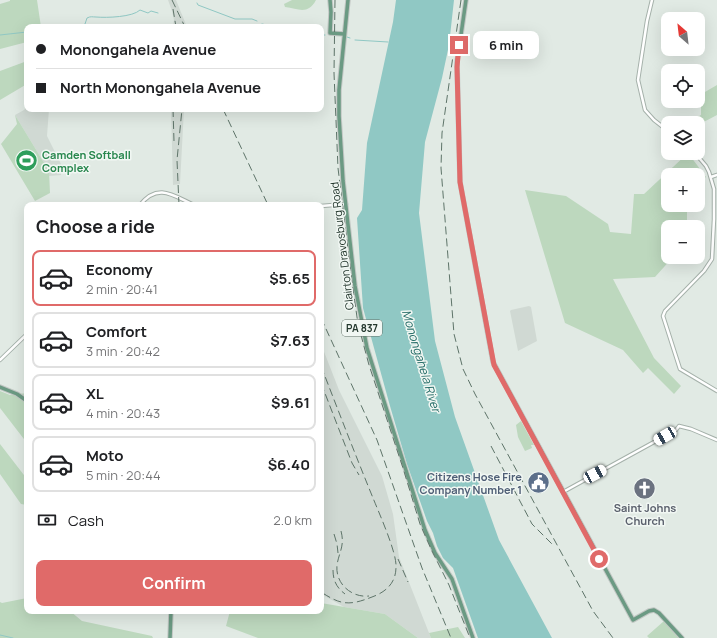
<!DOCTYPE html>
<meta charset="utf-8">
<style>
:root{--surface:#fff;--page:#f2f2f2;--text:#202124;--muted:#757577;--line:#e0e0e0;--accent:#e06a69}
body{margin:0;font-family:Manrope,sans-serif;background:var(--page);color:var(--text);height:100vh;display:flex;flex-direction:column;font-size:15px;white-space:nowrap}
*{box-sizing:border-box;margin:0}
p{font-size:13px;color:var(--muted)}
.icon{flex:none;width:22px;height:22px;fill:none;stroke:currentColor;stroke-width:2;stroke-linecap:round;stroke-linejoin:round}
.map{position:relative;flex:1;overflow:hidden}
.drawer{position:absolute;left:24px;top:202px;width:300px;height:412px;display:flex;flex-direction:column;background:var(--surface);border-radius:8px;box-shadow:0 4px 16px #0002}
.drawer>*{flex:none}
.hud{position:absolute;left:24px;top:24px;width:300px;height:88px;border-radius:8px;box-shadow:0 4px 16px #0002;display:grid;align-content:center;height:88px;padding:0 12px;background:var(--surface)}
.needle{width:26px;rotate:332deg}
.fabs{position:absolute;left:661px;top:12px;display:grid;gap:8px}
.fabs a{display:grid;place-items:center;width:44px;height:44px;border-radius:8px;background:var(--surface);box-shadow:0 4px 16px #0002;font-size:20px}
.end{position:absolute;width:18px;height:18px;margin:-9px;border:5px solid #e06a69;background:#fff;box-shadow:0 0 0 2px #fff}
.from{border-radius:50%}
.bubble{position:absolute;height:28px;border-radius:8px;background:var(--surface);box-shadow:0 4px 16px #0002;font-size:13px;font-weight:700;line-height:28px;text-align:center}
.car{position:absolute;width:12px;height:24px;margin:-12px -6px;border-radius:5px;box-shadow:0 0 3px 1px #0007;background:linear-gradient(#fff 24%,#345 0 40%,#fff 0 76%,#345 0 86%,#fff 0)}
.hud b{display:flex;align-items:center;gap:14px;height:38px;font-size:15px}
.hud b+b{border-top:1px solid var(--line)}
.hud i{width:10px;height:10px;background:var(--text)}
ul{padding:0;list-style:none}
li{display:flex;align-items:center;gap:12px;height:56px;margin:0 8px 6px;padding:0 4px;border:2px solid var(--line);border-radius:8px}
li div{flex:1}
li b{display:block;font-size:15px}
li em{font-style:normal;font-weight:700}
li.selected{border-color:var(--accent)}
li>.icon{width:36px;height:36px;stroke-width:1.5}
h2{padding:0 12px;font-size:18px;line-height:48px}
.pay{display:flex;align-items:center;gap:10px;height:44px;padding:0 12px;font-size:15px}
.pay p{margin-inline-start:auto}
.cta{display:flex;gap:8px;margin-top:auto;padding:8px 12px}
.cta a{flex:1;height:46px;border-radius:8px;background:var(--accent);color:#fff;font-size:16px;font-weight:700;line-height:46px;text-align:center}
.map>svg:first-child{display:block}
.built{fill:#d0d9d3}
.green{fill:#bdd8be}
.water{fill:#90c8c4}
.lines{fill:none;stroke-linecap:round;stroke-linejoin:round}
.stream{stroke:#90c8c4;stroke-width:1}
.minor-casing{stroke:#a5b1aa;stroke-width:4.5}
.major-casing{stroke:#c2c7c4;stroke-width:5.5}
.minor{stroke:#fff;stroke-width:2.5}
.major{stroke:#6b9a83;stroke-width:3.5}
.rail{stroke:#5e7469;stroke-width:1;stroke-dasharray:8 4;stroke-linecap:butt}
.route{stroke:#e06a69;stroke-width:5}
.labels{text-anchor:middle;stroke-width:3;stroke-linejoin:round;paint-order:stroke}
.shield{fill:#f1f7f3;stroke:#627169;stroke-width:1}
.shield-label{font-size:10px;font-weight:bold;fill:#24382e}
.leisure-label{font-size:11px;font-weight:bold;fill:#27864d;stroke:#f1f7f3;text-anchor:start}
.street-label{font-size:11px;fill:#24382e;stroke:#f1f7f3}
.service-label{font-size:11px;font-weight:bold;fill:#4e5e75;stroke:#f1f7f3;text-anchor:end}
.worship-label{font-size:11px;font-weight:bold;fill:#5b616d;stroke:#f1f7f3}
.water-label{font-size:12px;font-style:italic;fill:#266d68;stroke:#f1f7f3}
</style>
<div class="map">
<svg width="717" height="638" viewBox="0 0 717 638">
<rect width="100%" height="100%" fill="#e1eae4"/>
<path class="built" d="M168 0H176L187 27H173L174 20 172 11Z
M27 107V109H49L47 136 61 164V175L49 176V171L15 115 24 110Z
M171 109H184L180 184 173 185Z
M529 306 531 307 537 341 518 351 510 311 511 310Z
M321 344 339 390 382 476 393 514 399 557 431 638H418L385 614 344 607 321 594Z"/>
<path class="green" d="M10 0H37L41 27H27V42L0 49V4L10 1Z
M292 0H316C308 15 299 9 285 7L284 4Z
M27 61V84L0 100V71Z
M717 85V115L698 125V123H686L701 115V107L697 101H698V96Z
M15 115 49 171 50 193 35 201 1 144 17 124Z
M688 153 706 177 698 182V175H668V205H687V227H668V257H673L655 277 613 279 654 358 681 386 674 394 648 368 643 373 623 350 565 323 525 190 566 196 608 224 610 232 631 234 634 194H644Z
M0 391 10 395 27 393V443L0 408Z
M521 421 534 445H531L532 448 525 451 518 437 516 425Z
M0 444 27 479V505L21 504 0 474Z
M27 598V611H70L82 621 152 636 153 638H0V602L2 603Z
M321 603 385 614 418 638H258L226 626 230 611H321Z
M664 621 679 638H649L647 636Z
M458 627 465 638H431L429 633Z"/>
<path class="water" d="M396 0H454L449 45 442 78 425 142 419 213 435 341 455 417 499 540 552 638H478L453 568 443 558 437 546 433 533 427 521 407 464 390 406 363 308 357 218 362 210 367 143 393 22Z"/>
<g class="lines">
<path class="stream" d="M197 3 198 5 235 19H252L257 21
M262 24 276 27
M81 27 85 24 87 18C91 16 92 17 96 17 107 18 133 17 140 10L148 13 151 11 158 13
M0 35 27 32
M321 35H325
M347 37 350 38
M355 40 388 42
M0 635 13 638"/>
<defs>
<path id="minor" d="M652 0 647 21 638 80 645 110 654 120 668 131
M695 153 706 166 709 172 714 189V219L712 259 704 271 665 311 663 316 680 369 717 391
M711 177 717 175
M140 205C158 182 174 196 194 205
M321 206 346 204
M0 360 27 334
M563 492 676 430 679 426 691 429 717 440"/>
<path id="major" d="M330 0 331 12 330 33 344 34
M348 0 339 90V116L343 181 355 286 367 348 425 530 435 553 452 579 473 638
M466 0 457 62 460 182 493 362 633 620 649 611 654 610 659 613 682 638
M0 387 17 394 27 401
M170 638 171 611"/>
</defs>
<use href="#minor" class="minor-casing"/>
<use href="#major" class="major-casing"/>
<use href="#minor" class="minor"/>
<use href="#major" class="major"/>
<path class="rail" d="M172 0 185 27
M335 0 334 73 338 168 352 282 358 324 369 365 403 468 420 524 432 551 449 585 470 638
M461 0 442 133 441 168 454 334 463 369 475 394 593 611 613 638
M173 9 176 27
M173 109 174 141
M223 109 268 205
M179 205 177 160 182 109
M321 318 377 440 422 568 451 638
M321 366C338 410 355 454 373 498 379 513 397 553 396 567 396 583 386 592 372 597 349 606 341 605 321 592
M321 383 352 463 359 475
M491 446 532 524 553 545
M341 531C345 546 339 552 337 565 335 584 352 598 369 596
M334 534 337 544 338 553
M398 559 408 582
M333 570C333 581 337 588 345 594"/>
</g>
<g class="lines">
<path class="route" d="M459 45 457 67 460 182 494 365 599 559"/>
</g>
<defs>
<symbol id="stadium-disc" viewBox="-11 -11 22 22"><circle r="9.5" fill="#2e9e5b" stroke="#f1f7f3"/><path d="M0-5a6.5 5 0 1 0 0 10a6.5 5 0 1 0 0-10ZM-3.5-1.8h7v3.6h-7Z" fill="#fff"/></symbol>
<symbol id="civic-disc" viewBox="-11 -11 22 22"><circle r="9.5" fill="#5c6f8a" stroke="#f1f7f3"/><path d="M-.6-6.5H3V-4.5H.6V-3L4-1V1h2V6H-6V1h2V-1L-.6-3ZM-1.2 2.5V6h2.4V2.5Z" fill="#fff"/></symbol>
<symbol id="church-disc" viewBox="-11 -11 22 22"><circle r="9.5" fill="#6b7280" stroke="#f1f7f3"/><path d="M-1.2-6h2.4v3.5h3.3v2.4h-3.3V6h-2.4V-.1h-3.3v-2.4h3.3Z" fill="#fff"/></symbol>
</defs>
<g fill-rule="evenodd">
<use href="#stadium-disc" x="14" y="148" width="25" height="25"/>
<use href="#civic-disc" x="526" y="470" width="25" height="25"/>
<use href="#church-disc" x="632" y="476" width="25" height="25"/>
</g>
<g class="labels">
<rect class="shield" x="342" y="320" width="40" height="16" rx="3"/>
<g class="shield-label">
<text x="362" y="332">PA 837</text>
</g>
<g class="leisure-label">
<text x="42" y="159">Camden Softball<tspan x="42" dy="13">Complex</tspan></text>
</g>
<g class="street-label">
<text transform="translate(342 246) rotate(-97)" y="4">Clairton Dravosburg Road</text>
</g>
<g class="service-label">
<text x="522" y="481">Citizens Hose Fire<tspan x="522" dy="13">Company Number 1</tspan></text>
</g>
<g class="worship-label">
<text x="645" y="512">Saint Johns<tspan x="645" dy="13">Church</tspan></text>
</g>
<g class="water-label">
<text transform="translate(421 361) rotate(73)" y="4">Monongahela River</text>
</g>
</g>
</svg>
<div class="fabs">
<a><svg class="needle" viewBox="-14 -14 28 28"><path d="M0-13l5 13h-10z" fill="#e53935"/><path d="M0 13l5-13h-10z" fill="#757577"/></svg></a>
<a><svg class="icon" aria-label="locate" viewBox="0 0 24 24"><circle cx="12" cy="12" r="6"/><path d="M12 2v4M12 18v4M2 12h4M18 12h4"/></svg></a>
<a><svg class="icon" aria-label="layers" viewBox="0 0 24 24"><path d="M12 4l9 5-9 5-9-5zM3 14l9 5 9-5"/></svg></a>
<a>+</a>
<a>−</a>
</div>
<i class="end from" style="left:599px;top:559px"></i>
<i class="end" style="left:459px;top:45px"></i>
<div class="bubble" style="left:473px;top:31px;width:66px">6 min</div>
<i class="car" style="left:665px;top:436px;rotate:240deg"></i>
<i class="car" style="left:595px;top:474px;rotate:62deg"></i>
<div class="hud">
<b><i class="from"></i>Monongahela Avenue</b>
<b><i></i>North Monongahela Avenue</b>
</div>
<section class="drawer">
<h2>Choose a ride</h2>
<ul>
<li class="selected"><svg class="icon" aria-label="car" viewBox="0 0 24 24"><path d="M5 17H2v-5l4-1 3-4h7l3 4 3 1v5h-3M9 17h6M6 11h13"/><circle cx="7" cy="17" r="2"/><circle cx="17" cy="17" r="2"/></svg><div><b>Economy</b><p>2 min · 20:41</p></div><em>$5.65</em></li>
<li><svg class="icon" aria-label="car" viewBox="0 0 24 24"><path d="M5 17H2v-5l4-1 3-4h7l3 4 3 1v5h-3M9 17h6M6 11h13"/><circle cx="7" cy="17" r="2"/><circle cx="17" cy="17" r="2"/></svg><div><b>Comfort</b><p>3 min · 20:42</p></div><em>$7.63</em></li>
<li><svg class="icon" aria-label="car" viewBox="0 0 24 24"><path d="M5 17H2v-5l4-1 3-4h7l3 4 3 1v5h-3M9 17h6M6 11h13"/><circle cx="7" cy="17" r="2"/><circle cx="17" cy="17" r="2"/></svg><div><b>XL</b><p>4 min · 20:43</p></div><em>$9.61</em></li>
<li><svg class="icon" aria-label="car" viewBox="0 0 24 24"><path d="M5 17H2v-5l4-1 3-4h7l3 4 3 1v5h-3M9 17h6M6 11h13"/><circle cx="7" cy="17" r="2"/><circle cx="17" cy="17" r="2"/></svg><div><b>Moto</b><p>5 min · 20:44</p></div><em>$6.40</em></li>
</ul>
<div class="pay"><svg class="icon" aria-label="cash" viewBox="0 0 24 24"><path d="M3 7h18v10H3z"/><circle cx="12" cy="12" r="2"/></svg>Cash<p>2.0 km</p></div>
<div class="cta"><a>Confirm</a></div>
</section>
</div>
